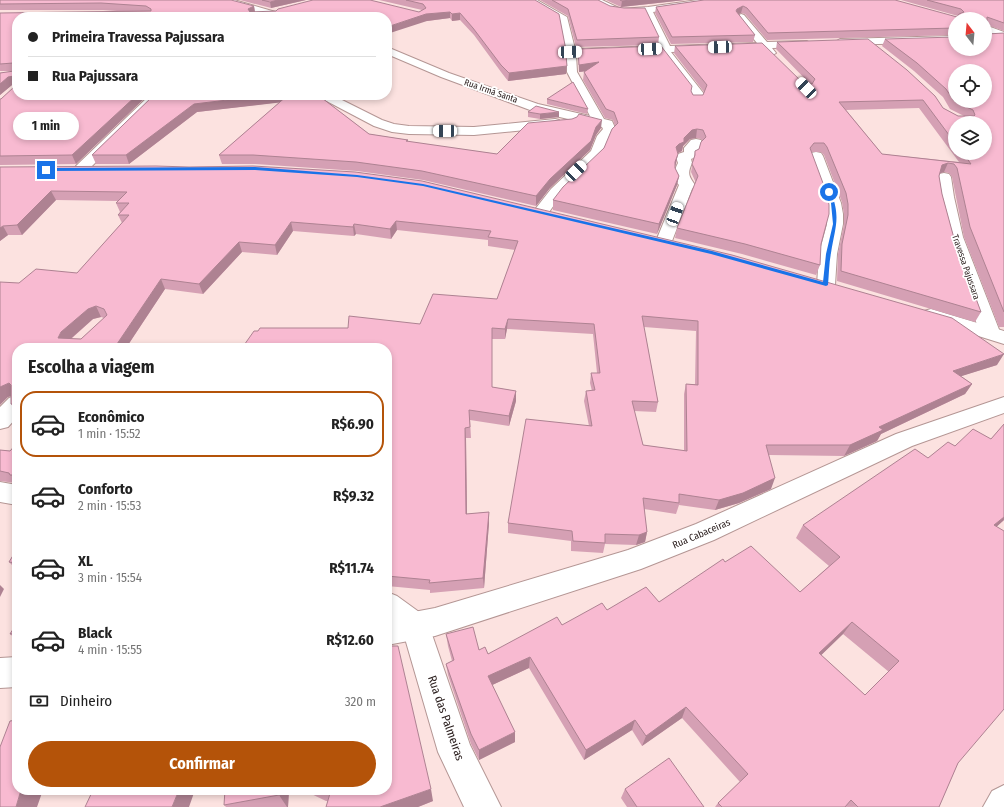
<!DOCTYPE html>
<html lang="pt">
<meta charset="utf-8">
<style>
:root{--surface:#fff;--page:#f6f6f6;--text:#222;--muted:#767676;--line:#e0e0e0;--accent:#b45309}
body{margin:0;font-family:"Fira Sans Condensed",sans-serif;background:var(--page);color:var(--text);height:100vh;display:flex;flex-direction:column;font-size:15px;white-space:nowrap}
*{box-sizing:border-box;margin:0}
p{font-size:13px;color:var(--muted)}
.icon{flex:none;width:22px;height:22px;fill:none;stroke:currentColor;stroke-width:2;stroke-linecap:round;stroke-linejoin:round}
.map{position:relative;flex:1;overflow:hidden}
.drawer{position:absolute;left:12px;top:343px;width:380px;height:452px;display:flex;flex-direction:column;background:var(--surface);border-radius:16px;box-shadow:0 2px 6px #0003}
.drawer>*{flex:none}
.hud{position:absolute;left:12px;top:12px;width:380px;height:88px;border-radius:16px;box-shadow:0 2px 6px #0003;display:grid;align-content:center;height:88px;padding:0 16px;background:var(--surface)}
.needle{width:26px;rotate:344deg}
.fabs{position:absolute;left:948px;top:12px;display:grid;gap:8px}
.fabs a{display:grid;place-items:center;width:44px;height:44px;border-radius:50%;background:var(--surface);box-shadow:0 2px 6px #0003;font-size:20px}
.end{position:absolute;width:18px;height:18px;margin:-9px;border:5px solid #1a73e8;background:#fff;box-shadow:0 0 0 2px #fff}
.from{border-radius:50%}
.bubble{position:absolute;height:28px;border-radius:14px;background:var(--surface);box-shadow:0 2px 6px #0003;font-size:13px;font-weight:700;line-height:28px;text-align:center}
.car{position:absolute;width:12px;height:24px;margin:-12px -6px;border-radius:5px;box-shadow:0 0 3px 1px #0007;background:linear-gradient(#fff 24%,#345 0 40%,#fff 0 76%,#345 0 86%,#fff 0)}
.hud b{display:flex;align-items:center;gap:14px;height:38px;font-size:15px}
.hud b+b{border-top:1px solid var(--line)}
.hud i{width:10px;height:10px;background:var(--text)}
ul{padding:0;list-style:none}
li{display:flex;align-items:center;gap:12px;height:66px;margin:0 8px 6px;padding:0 8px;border:2px solid transparent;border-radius:16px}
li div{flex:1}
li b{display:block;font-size:15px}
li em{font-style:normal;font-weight:700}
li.active{border-color:var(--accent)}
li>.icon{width:36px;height:36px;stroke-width:1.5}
h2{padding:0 16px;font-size:18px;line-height:48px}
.pay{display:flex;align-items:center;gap:10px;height:44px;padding:0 16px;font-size:15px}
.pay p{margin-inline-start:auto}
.primary-button{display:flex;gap:8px;margin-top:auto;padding:8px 16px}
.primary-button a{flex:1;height:46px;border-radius:24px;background:var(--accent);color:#fff;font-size:16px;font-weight:700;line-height:46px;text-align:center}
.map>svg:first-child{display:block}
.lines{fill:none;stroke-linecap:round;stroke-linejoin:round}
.street-casing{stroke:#b49694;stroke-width:2}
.secondary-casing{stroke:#b49694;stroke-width:2}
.street{fill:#fff;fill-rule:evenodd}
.secondary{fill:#fff;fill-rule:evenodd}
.wall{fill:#d5a0b4;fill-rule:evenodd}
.shaded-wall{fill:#ae8292}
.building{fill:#f8bad1;stroke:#ae8292;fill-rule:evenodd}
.route{fill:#1a73e8}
.labels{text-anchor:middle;stroke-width:3.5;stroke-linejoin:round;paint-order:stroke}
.far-street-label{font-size:9px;fill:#2d2120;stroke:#fff}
.street-label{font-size:10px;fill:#2d2120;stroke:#fff}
.near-street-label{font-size:12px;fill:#2d2120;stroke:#fff}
</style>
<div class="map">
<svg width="1004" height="807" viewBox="0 0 1004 807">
<rect width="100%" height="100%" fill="#fce2e0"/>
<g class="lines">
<defs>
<path id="street" d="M221 0H234L286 15 288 17H273L222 2Z
M527 0H537L567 17 575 49 660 46 645 13C625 14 607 16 592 0H602L621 9 648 7 698 0H720L716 3 653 12 670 46 757 43 736 17 741 14 744 15 767 42 807 41 812 44 807 47 772 48 776 53 771 56 767 55 762 49 671 52 704 94 701 102H693L691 99 692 94 672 65 661 52 576 55 577 72 604 119 612 121 616 130 610 137 602 156 561 195 547 215 541 217 535 215 533 212 551 189 591 151 597 136 603 129 602 127 530 110 441 77 387 54V47L449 73 538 104 590 116 567 72 566 52 560 20Z
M955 36V42L840 45 835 42 840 39Z
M150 95H163L86 172 81 173 76 172 74 169 76 166Z
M317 95H332L382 120 394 124 409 126 474 127 555 119 559 120 561 123 559 126 555 127 474 135 409 134 392 132 374 126 319 97Z
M696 139 701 140 703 145 698 150 696 157 691 159 692 163C687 174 689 176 695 185L692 189 672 241 670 245 664 246 658 245 656 241 679 185C673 179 674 170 678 163L676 157 678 154 684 152V148L691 140Z
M816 152 821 153 823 156 841 203 843 214V224L837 254 835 285 832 289 826 290 820 289 817 285 819 254 827 224V214L825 203 809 156 811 153Z
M944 173 949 174 951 177 954 197 963 237 1000 332 997 336 990 338 983 336 980 332C971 308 926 193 939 174Z
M17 395V417L8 427 0 429V407L9 398Z
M0 482 17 485V505L0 502Z
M387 592 397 596 426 617 470 745 501 807H464L438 752 404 635 387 622Z
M1004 785V807H983L992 791Z"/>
<path id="secondary" d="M985 25 1004 32V38L985 31Z
M931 309 1004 331V344L924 319 921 315 924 311Z
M1004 397V413L912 446 714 540 641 569 435 636 387 645V617L435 608 628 550 696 524 896 434Z
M17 657V687L0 688V658Z"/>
</defs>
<use href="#street" class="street-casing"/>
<use href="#secondary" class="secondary-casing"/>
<use href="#street" class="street"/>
<use href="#secondary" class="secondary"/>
</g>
<path class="wall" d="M0 0 254 6 255 12H419L422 10 379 0H535L566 74 508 81 501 72 474 35 460 20 452 21 450 18 427 21 17 17 148 95 76 164 0 165V99H1L14 87V84L12 85 0 95V73L14 71H15H0V13L131 12 103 10H0Z
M240 0H306L271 8Z
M540 0H598L659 37 658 45 576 47 568 16Z
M606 0H685L621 7Z
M704 0 957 17 958 16 901 0H1004V31L987 25V34L1004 33V327H999L964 237 952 177 949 173 944 172 940 173 939 176 942 194 955 242 981 312 975 322 837 281 838 254 844 224V214L842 202 824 155 821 152H812L821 244 820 265 816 275 742 254 675 238 677 228 696 183 691 172 695 151 699 149 702 141 701 139 696 138 690 139 683 146 682 151 678 153 676 163 675 166V168L679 176 677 185 657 234 553 210V200L604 148 615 126 613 120 605 118 583 80 584 72 585 71 579 72 578 56V49L691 91 693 95H703L704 92 674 53 675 46 803 83 810 84 776 49 777 42 943 108 958 116H964L950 109 943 97 914 71 882 46 885 39 985 49 955 19V35L767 40 745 14 741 13 738 14 755 35 753 42 671 44 655 13 656 7ZM919 108 959 162 882 154 846 110ZM955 123 985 153H955Z
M154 95H318L369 134 408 140V142L497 154 601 128 596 135 590 150 550 188 536 206 423 180 357 171 255 164H222L219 155 280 102 197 112 129 164H96L92 155Z
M547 99 588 109 587 114 547 104Z
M528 112 559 117 540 119 528 117Z
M253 166 997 365 961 376 972 384 965 394 881 434 877 441 844 456 769 455 771 489 739 503 715 510 679 505 676 514 644 509 647 532 645 542 636 545 605 544 603 553 571 551V541L508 533V523L589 426 584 401 586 391H592L590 383 591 373H597L593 334 507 329 505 339H492V387L516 391V401L509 426 470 420 471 438H466L467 514 489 512V523L484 588 430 593V590L387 586V348L258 331 348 328 420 324 497 299 515 250 488 246V240L397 230 391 239 356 234 354 236 293 231 277 255 242 252 203 294 165 289 126 348H17V412L11 404V396L8 397 19 283 77 273 122 223 118 215 120 212 116 203 118 201 56 200 22 235H8L0 241V167H189ZM101 317 104 318 81 339H71L93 319ZM644 327 696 331 695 384H686L684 394V451L643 445 634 411 656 412 658 402Z
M1004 424V520L996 527 958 763 939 807H715L718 803 740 782 682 718 642 746 632 730 584 760 529 668 492 685 515 732V742L479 760 471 744 448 675 446 664 452 661 448 646 446 634 488 654 562 625 607 610 659 602 725 562 800 592 829 566 796 538 803 525 928 458 955 446 991 439ZM843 634 889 672 865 695 821 655Z
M17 443V484L16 483 0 481V450L10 451Z
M17 549V570L9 562Z
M17 623V640L10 634Z
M625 789 704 807H627L621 798Z
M289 790 288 807H226L224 805Z
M303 790H387L433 801 418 807H326L328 801H326Z"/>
<path class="shaded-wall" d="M278 0H306L271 8 270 2Z
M631 0H685L621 7 622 1Z
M254 6 255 13 250 16 248 9Z
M743 6 741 13 735 16 737 9Z
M450 12V18L427 21 387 34V27L426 14Z
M460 13V20L452 21V14Z
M599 62 598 70 579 72V65Z
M567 66 566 74 508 81 509 73Z
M14 76 17 84 12 85 0 95V84L8 77Z
M137 95H148L76 164 72 155Z
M269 95H291L292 101 197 112 129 164 126 155 194 104Z
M559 112V117L540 119V114Z
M602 120 601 128 596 135 590 150 550 188 536 206V196L550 179 596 127Z
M697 129 696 138 690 139 683 146 682 151 678 153 676 147 679 144 692 130Z
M678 154 676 163 674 171 675 162Z
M948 163 944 172 938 174 942 165Z
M679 176 677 185 657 234 659 224Z
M51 191 56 200 22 235 17 225Z
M396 221 397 230 391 239 390 229Z
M291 222 293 231 277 255 275 245Z
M354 224 356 234 354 236 353 227Z
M3 226 8 235 0 241V228Z
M239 242 242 252 203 294 199 284Z
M161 279 165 289 126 348H119L117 344Z
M96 306 101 317 93 319 67 342 58 338 61 332 88 309Z
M508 319 507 329 505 339V329Z
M1004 354 997 365 946 381 953 371Z
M9 383 16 394 8 397 0 405V387Z
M972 384 965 394 881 434 877 441 844 456 850 445 879 427Z
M516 391V401L509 426V416Z
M465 428 466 438 467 524 466 514Z
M775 478 771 489 739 503 715 510 719 500Z
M489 512V523L484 588 483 578Z
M1004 517V520L984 538 994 525Z
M647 532 645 542 636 545 639 535Z
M0 585 4 589 0 597Z
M852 622 843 634 811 665 819 653Z
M530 657 529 668 488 687V676Z
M686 707 682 718 642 746 646 736Z
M635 720 632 730 584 760 586 750Z
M515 732V742L479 760V750Z
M431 789 433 801 418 807H380Z
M21 790H43L37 807H16Z
M179 790H195L189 807H172Z
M279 790H289L288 807H287L279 795Z"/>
<path class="building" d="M0 0H231L254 6 248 9 250 12 276 11 278 9 313 0H370L419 12 426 8 423 4 406 0H535L559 14 565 45 567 66 509 73 501 65 473 28 460 13 452 14 450 12 426 14 387 27V17H17V95H137L72 155 0 156V99H1L14 87V76L8 77 0 84V73L14 71 15 64 13 63 0 64V13L151 11V9L146 6 101 3 0 4Z
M262 0H278L270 2Z
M552 0H598L610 6 624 8H645L659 37 577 40 568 9Z
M620 0H631L622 1Z
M704 0H895L957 17 959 14 964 12 961 9 927 0H1004V23L987 17V34L1004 33V312L970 227 957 168 954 164 948 163 942 165 939 176 942 194 955 242 981 312 841 271 842 244 848 215V204L846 193 827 147 824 143H814L810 148 827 194 829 205V214L821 244 820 265 745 244 677 228 698 176 692 164 695 155V151L699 149 701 142 706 137 703 130 697 129 692 130 684 138V142L679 144 676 147 678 154 675 162V168L679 176 659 224 553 200 563 187 604 148 612 129 618 123 614 112 606 109 584 72 599 62 579 65 578 49 661 46 692 86 691 91 693 95H703L707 85 675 46 762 43 803 83 812 84 815 79 777 42 868 39 907 70 935 96 943 108 958 116H974L975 115 973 110 954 101 946 89 917 63 885 39 955 37V49H985V19H955V28L768 33 747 8 743 6 737 9 736 11 755 35 672 37 656 7ZM955 71H985V101H955ZM923 100 955 143V123H985V153H963L971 164 882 154 839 102Z
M573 82 588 109 547 99Z
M154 95H269L194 104 126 155H92Z
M288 95H318L369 134 408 140 406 141 497 154 528 123 572 119 577 117 579 114 602 120 596 127 591 141 550 179 536 196 422 171 356 162 253 155H219Z
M536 106 559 112 540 114 528 112Z
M156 166 189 167 253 166 355 172 422 181 732 255 952 318 1004 354 953 371 972 384 879 427 883 430 850 445H766L775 478 743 493 719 500 679 494V503L643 498 647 532 639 535 605 534V543L573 541 572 531 508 523 526 419 592 426 586 391 595 390 591 373H600L594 324 508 319 505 329 492 328V387L516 391 509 416 469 410 470 427 465 428 466 514 489 512 483 578 429 583 430 580 387 576V348H242L254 331H258L260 328H348L349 316 420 324 433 294 497 299 518 241 488 237 491 231 396 221 390 229 354 224 353 227 291 222 275 245 239 242 199 284 161 279 117 344H106L105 348H17V404H11V385L9 383 0 387V282L19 283 36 269 77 273 129 215H118L129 203H116L127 192 51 191 17 225 3 226 0 228V167ZM96 306 104 309 107 315 81 339 58 338 61 332 88 309ZM642 316 698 321V385L686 384 687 451 643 445 632 401 658 402Z
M1004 424V517L994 525 1004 531V709L958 763 939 807H858L851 800 845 807H722L718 803 748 774 686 707 646 736 635 720 586 750 530 657 488 676 515 732 479 750 471 734 446 664 454 660 446 634 473 627 479 650 485 647 488 654 557 617 562 625 602 603 607 610 646 587 659 602 723 559 725 562 751 546 800 592 840 557 803 525 915 449 928 458 948 442 955 446 973 429 991 439ZM852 622 899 661 865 695 819 653Z
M17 443V475H10L9 473 0 471V450L10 451Z
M17 549V563L9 562Z
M17 623V633L10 634Z
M387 646H398L431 789 380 807H326L331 790H387Z
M17 720V790H21L16 807H0V747L10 721Z
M669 758 704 807H637L625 789Z
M93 790H179L172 807H85Z
M225 790H279V795L224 805Z"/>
<path class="route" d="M255 167 357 175 423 184 712 251 823 282 826 254 833 224 831 203 828 191 831 192C841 218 835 227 831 253 829 263 829 274 828 285L826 286 711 254 423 186 357 177 255 170 46 171 44 170 46 168Z"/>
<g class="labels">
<g class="far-street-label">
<text transform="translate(491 91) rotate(19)" y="3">Rua Irmã Santa</text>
<text transform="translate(966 267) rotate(71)" y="3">Travessa Pajussara</text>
</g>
<g class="street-label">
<text transform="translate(701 533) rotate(-23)" y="4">Rua Cabaceiras</text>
</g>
<g class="near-street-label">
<text transform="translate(446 718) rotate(71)" y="4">Rua das Palmeiras</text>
</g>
</g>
</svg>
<div class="fabs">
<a><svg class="needle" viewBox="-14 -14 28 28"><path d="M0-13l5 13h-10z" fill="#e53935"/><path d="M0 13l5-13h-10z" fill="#767676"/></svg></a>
<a><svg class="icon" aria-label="locate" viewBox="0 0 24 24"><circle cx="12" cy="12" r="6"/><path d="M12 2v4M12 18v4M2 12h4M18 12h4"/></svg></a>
<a><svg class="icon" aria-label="layers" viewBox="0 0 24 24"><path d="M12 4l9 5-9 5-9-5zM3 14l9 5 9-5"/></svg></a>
</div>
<i class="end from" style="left:829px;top:192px"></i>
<i class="end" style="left:46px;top:170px"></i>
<div class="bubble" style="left:13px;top:112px;width:66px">1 min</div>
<i class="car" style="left:720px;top:47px;rotate:268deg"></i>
<i class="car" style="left:650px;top:49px;rotate:87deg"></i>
<i class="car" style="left:570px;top:52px;rotate:88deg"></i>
<i class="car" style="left:806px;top:88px;rotate:316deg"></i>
<i class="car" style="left:445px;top:131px;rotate:270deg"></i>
<i class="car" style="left:576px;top:171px;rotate:46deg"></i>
<i class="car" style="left:675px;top:214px;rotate:20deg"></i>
<div class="hud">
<b><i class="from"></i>Primeira Travessa Pajussara</b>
<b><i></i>Rua Pajussara</b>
</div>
<section class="drawer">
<h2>Escolha a viagem</h2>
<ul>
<li class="active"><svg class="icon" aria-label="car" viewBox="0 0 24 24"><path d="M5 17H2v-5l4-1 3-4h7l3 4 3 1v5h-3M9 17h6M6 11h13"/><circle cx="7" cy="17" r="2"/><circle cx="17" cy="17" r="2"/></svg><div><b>Econômico</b><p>1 min · 15:52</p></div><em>R$6.90</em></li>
<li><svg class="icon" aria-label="car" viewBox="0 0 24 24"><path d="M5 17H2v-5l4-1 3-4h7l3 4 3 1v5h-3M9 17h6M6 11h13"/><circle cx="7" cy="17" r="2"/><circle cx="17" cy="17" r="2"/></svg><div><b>Conforto</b><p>2 min · 15:53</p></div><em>R$9.32</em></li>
<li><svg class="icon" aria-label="car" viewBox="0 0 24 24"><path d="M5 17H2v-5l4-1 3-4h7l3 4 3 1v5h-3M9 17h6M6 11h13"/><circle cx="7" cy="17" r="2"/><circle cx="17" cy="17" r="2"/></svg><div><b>XL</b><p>3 min · 15:54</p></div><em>R$11.74</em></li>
<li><svg class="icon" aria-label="car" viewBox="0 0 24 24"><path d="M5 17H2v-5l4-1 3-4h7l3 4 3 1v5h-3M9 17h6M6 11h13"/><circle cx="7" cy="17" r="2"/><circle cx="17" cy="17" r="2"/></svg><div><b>Black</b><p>4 min · 15:55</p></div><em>R$12.60</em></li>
</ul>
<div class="pay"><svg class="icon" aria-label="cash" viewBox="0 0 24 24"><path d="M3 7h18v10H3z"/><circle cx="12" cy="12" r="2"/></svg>Dinheiro<p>320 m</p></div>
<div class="primary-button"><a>Confirmar</a></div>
</section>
</div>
